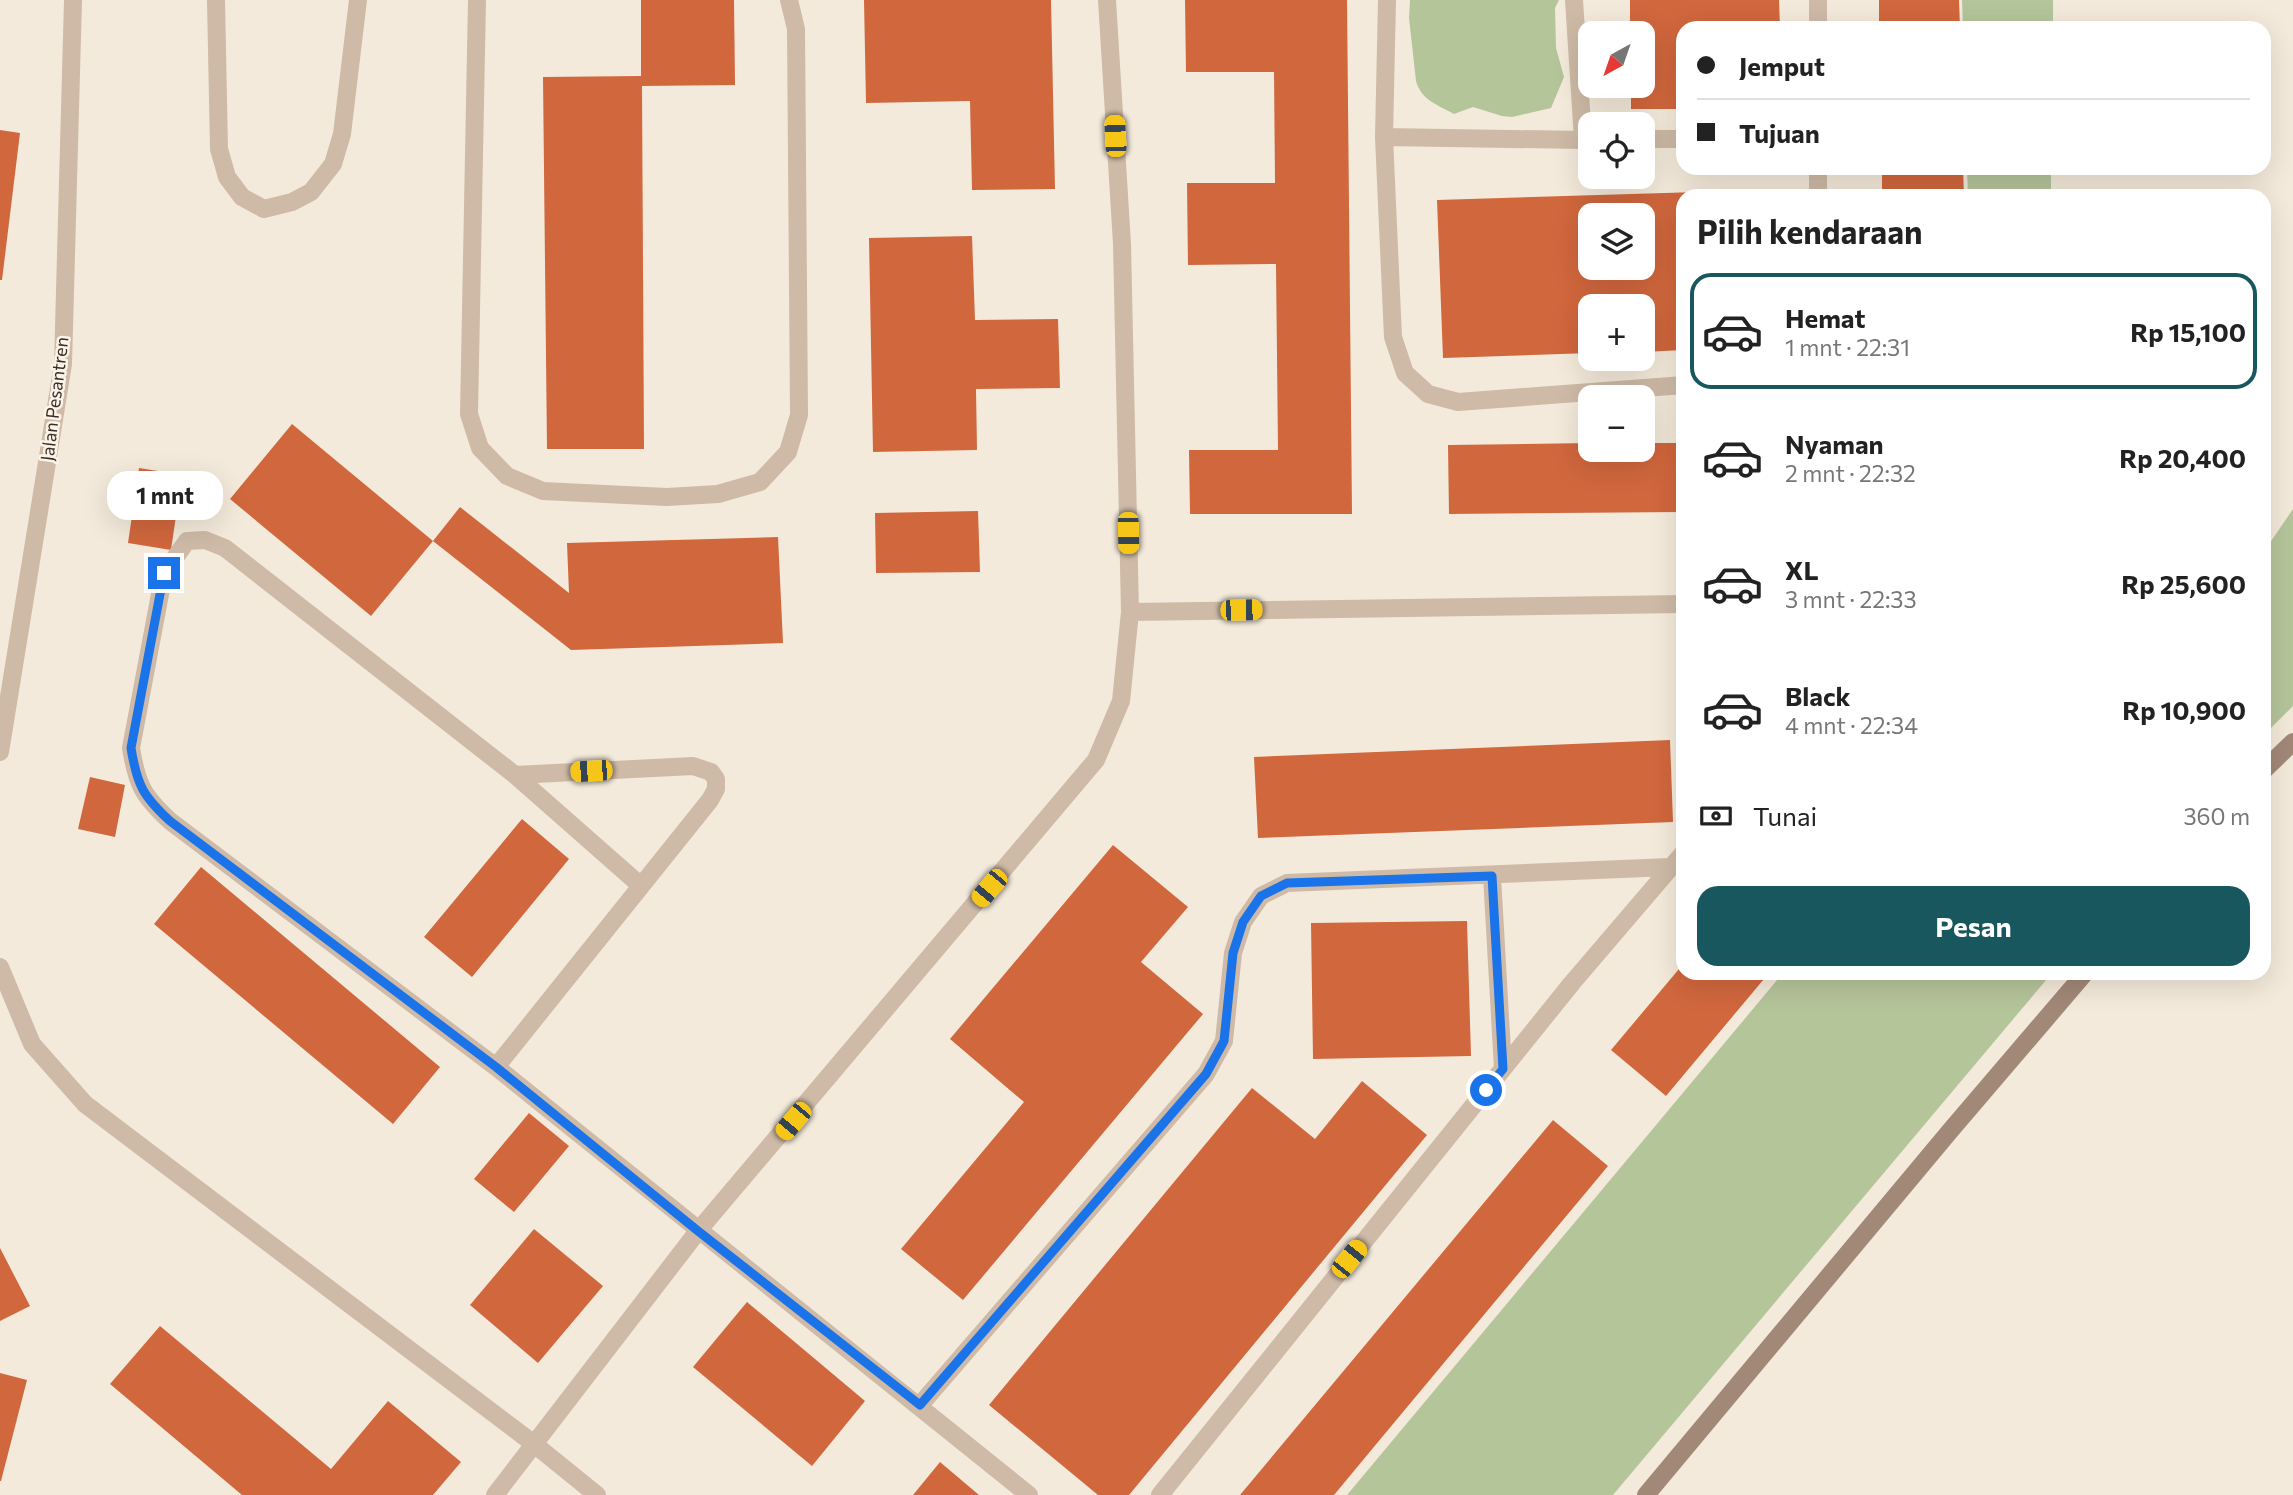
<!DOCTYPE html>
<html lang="id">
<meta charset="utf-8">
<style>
:root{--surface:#fff;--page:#f2f2f2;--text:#222;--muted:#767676;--line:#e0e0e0;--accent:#19575f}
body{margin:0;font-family:Commissioner,sans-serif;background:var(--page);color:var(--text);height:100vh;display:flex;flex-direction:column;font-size:26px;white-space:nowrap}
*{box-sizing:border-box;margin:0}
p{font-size:23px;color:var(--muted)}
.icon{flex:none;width:38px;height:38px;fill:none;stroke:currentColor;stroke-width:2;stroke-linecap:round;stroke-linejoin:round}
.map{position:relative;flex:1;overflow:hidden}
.drawer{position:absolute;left:1676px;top:189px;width:595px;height:791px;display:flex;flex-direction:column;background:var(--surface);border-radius:21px;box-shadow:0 7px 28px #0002}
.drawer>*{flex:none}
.hud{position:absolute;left:1676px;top:21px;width:595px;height:154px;border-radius:21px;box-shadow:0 7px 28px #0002;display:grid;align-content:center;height:154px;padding:0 21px;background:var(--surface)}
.needle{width:46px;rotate:220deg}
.controls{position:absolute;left:1578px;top:21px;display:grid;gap:14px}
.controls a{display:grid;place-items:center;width:77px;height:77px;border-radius:14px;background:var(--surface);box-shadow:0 7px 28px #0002;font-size:35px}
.end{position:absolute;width:32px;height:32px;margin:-16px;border:9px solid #1a73e8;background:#fff;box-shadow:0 0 0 4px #fff}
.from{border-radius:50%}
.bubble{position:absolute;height:49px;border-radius:21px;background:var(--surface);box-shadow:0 7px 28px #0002;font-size:23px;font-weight:700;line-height:49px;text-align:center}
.car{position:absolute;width:21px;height:42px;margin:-21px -10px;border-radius:9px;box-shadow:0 0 5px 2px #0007;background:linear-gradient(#f5c518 24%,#345 0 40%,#f5c518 0 76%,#345 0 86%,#f5c518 0)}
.hud b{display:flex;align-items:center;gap:24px;height:66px;font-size:26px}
.hud b+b{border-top:2px solid var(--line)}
.hud i{width:18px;height:18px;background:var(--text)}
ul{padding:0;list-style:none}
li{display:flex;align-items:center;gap:21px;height:116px;margin:0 14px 10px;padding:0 7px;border:4px solid transparent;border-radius:21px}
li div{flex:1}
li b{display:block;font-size:26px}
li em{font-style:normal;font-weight:700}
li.selected{border-color:var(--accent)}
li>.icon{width:63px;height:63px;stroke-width:1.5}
h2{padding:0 21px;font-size:32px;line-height:84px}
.pay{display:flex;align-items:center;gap:18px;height:77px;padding:0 21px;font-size:26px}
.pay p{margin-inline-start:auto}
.cta{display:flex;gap:14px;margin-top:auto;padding:14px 21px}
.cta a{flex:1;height:80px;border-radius:21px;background:var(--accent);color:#fff;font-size:28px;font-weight:700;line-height:80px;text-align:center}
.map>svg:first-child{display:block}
.green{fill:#b5c59a}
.building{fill:#d1673d;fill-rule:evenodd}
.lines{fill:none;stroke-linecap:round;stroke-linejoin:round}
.street{stroke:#cebaa6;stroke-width:18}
.secondary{stroke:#a28877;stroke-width:18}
.route{stroke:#1a73e8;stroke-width:9}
.labels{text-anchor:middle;stroke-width:5;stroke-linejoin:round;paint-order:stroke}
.street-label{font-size:18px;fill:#392e28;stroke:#fbf3e8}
</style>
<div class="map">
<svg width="2293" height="1495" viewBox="0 0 2293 1495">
<rect width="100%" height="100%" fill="#f4eadb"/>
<path class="green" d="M1410 0H1559L1555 8 1556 48 1564 77 1551 108 1512 117 1502 116 1473 107 1454 114C1438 105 1421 100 1416 81L1409 18Z
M1962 0H2053V28H1963Z
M1967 168H2051V196H1968Z
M2293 509V706L2265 734V550Z
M1783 973H2052L1613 1495H1347Z"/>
<path class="building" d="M641 0H734L735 85 642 86 644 449H547L543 77 641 76Z
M864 0H1051L1055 189 972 190 970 101 866 103Z
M1185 0H1347L1352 514H1190L1189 450H1278L1276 264 1188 265 1187 183H1275L1274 72H1186Z
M1630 0H1779L1780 28H1684V109H1631V86H1643V33H1630Z
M1879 0H1959L1960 28H1879Z
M0 130 20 133 2 280H0Z
M1882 168H1963L1964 196H1882Z
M1794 189V196H1684V350L1643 352V306H1591V353L1443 358 1437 200ZM1591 215H1643V268H1591Z
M972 236 975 320 1058 319 1060 388 976 389 977 450 873 452 869 238Z
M292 424 433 541 371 616 230 499Z
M1591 443V450H1643V443H1684V512L1449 514 1448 445Z
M139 468 182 475 171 550 128 543Z
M460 507 569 593 567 543 778 537 783 643 571 650 433 541Z
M978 511 980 572 876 573 875 513Z
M1670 740 1673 822 1258 838 1254 757Z
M90 777 125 785 115 837 78 829Z
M522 819 569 859 472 977 424 937Z
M1113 845 1188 907 1141 962 1203 1014 963 1300 901 1249 1024 1102 950 1039Z
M201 867 440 1067 393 1124 154 924Z
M1467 921 1471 1056 1313 1059 1311 923Z
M1684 963V973H1769L1666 1096 1611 1050Z
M1362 1081 1427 1135 1129 1495H1098L989 1405 1252 1088 1315 1139Z
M529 1113 569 1146 514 1212 474 1179Z
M1553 1120 1608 1166 1373 1448 1334 1495H1240Z
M534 1229 603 1286 538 1363 470 1305Z
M0 1248 30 1306 0 1321Z
M747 1302 865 1401 812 1466 693 1367Z
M160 1326 331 1469 388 1401 461 1462 433 1495H242L110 1384Z
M0 1373 27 1380 1 1481H0Z
M940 1462 979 1495H913Z"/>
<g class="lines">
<path class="street" d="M216 0 219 149 227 177 242 197 264 209 292 202 311 192 333 164 342 134 358 0
M477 0 469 414 480 448 507 476 543 491 667 497 718 494 760 482 788 452 799 415 796 29 789 0
M1387 0 1384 137 1393 337 1405 373 1428 394 1458 402 1684 385
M1818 0V28
M1384 137 1583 140 1574 0
M1643 139H1684
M1818 168V196
M1130 612 1684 604
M0 752 63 364 73 0
M1492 876 1503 1069
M640 885 515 775 225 548 205 540 187 541 164 573 131 748C137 785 143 796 170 821L496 1067 1029 1495
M0 967 32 1044 85 1104 534 1444 597 1495
M496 1067 710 800 716 789V779L711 772 693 766 515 775
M920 1405 1206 1074 1224 1041 1233 953 1243 922 1261 896 1287 883 1670 867
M495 1495 698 1231 1096 760 1121 701 1130 612 1122 244 1107 0
M1160 1495 1572 983 1684 852"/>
<path class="secondary" d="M2264 770 2293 742
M1646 1495 1950 1131 2085 973"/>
</g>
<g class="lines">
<path class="route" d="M164 573 131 748C137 785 143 796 170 821L496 1067 698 1231 920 1405 1206 1074 1224 1041 1233 953 1243 922 1261 896 1287 883 1492 876 1503 1069 1486 1090"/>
</g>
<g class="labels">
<g class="street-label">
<text transform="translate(55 399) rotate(-83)" y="6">Jalan Pesantren</text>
</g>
</g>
</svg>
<div class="controls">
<a><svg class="needle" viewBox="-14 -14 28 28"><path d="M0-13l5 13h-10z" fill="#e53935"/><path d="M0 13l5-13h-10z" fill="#767676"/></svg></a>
<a><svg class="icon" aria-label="locate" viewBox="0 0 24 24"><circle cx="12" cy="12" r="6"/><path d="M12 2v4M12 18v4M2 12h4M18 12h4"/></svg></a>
<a><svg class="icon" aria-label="layers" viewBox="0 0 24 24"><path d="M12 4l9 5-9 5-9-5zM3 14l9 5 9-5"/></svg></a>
<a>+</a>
<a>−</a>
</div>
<i class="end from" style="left:1486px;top:1090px"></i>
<i class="end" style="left:164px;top:573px"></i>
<div class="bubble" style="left:107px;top:471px;width:116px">1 mnt</div>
<i class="car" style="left:1115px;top:136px;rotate:357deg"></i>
<i class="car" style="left:1128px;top:533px;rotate:179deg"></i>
<i class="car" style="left:1241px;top:610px;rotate:89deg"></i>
<i class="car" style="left:591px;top:771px;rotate:267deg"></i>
<i class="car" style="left:989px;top:888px;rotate:220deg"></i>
<i class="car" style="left:793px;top:1121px;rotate:220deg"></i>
<i class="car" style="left:1349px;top:1259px;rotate:39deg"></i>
<div class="hud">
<b><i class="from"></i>Jemput</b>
<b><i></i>Tujuan</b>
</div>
<section class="drawer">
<h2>Pilih kendaraan</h2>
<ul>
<li class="selected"><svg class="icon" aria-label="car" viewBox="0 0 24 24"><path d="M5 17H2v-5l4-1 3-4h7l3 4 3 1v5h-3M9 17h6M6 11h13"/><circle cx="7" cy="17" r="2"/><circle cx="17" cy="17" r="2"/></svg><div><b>Hemat</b><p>1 mnt · 22:31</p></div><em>Rp 15,100</em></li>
<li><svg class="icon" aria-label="car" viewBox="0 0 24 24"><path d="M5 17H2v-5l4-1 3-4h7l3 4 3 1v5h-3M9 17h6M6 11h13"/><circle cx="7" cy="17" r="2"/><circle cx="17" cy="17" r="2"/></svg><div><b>Nyaman</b><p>2 mnt · 22:32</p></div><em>Rp 20,400</em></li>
<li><svg class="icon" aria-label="car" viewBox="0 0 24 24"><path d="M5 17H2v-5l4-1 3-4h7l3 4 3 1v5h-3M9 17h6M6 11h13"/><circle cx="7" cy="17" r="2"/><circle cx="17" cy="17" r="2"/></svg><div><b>XL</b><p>3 mnt · 22:33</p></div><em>Rp 25,600</em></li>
<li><svg class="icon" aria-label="car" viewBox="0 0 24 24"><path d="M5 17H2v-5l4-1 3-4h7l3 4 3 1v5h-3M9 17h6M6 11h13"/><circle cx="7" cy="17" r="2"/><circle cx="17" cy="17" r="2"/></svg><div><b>Black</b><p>4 mnt · 22:34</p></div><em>Rp 10,900</em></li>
</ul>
<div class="pay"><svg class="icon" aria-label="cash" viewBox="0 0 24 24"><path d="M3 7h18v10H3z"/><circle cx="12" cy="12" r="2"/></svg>Tunai<p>360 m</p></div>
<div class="cta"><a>Pesan</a></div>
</section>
</div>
